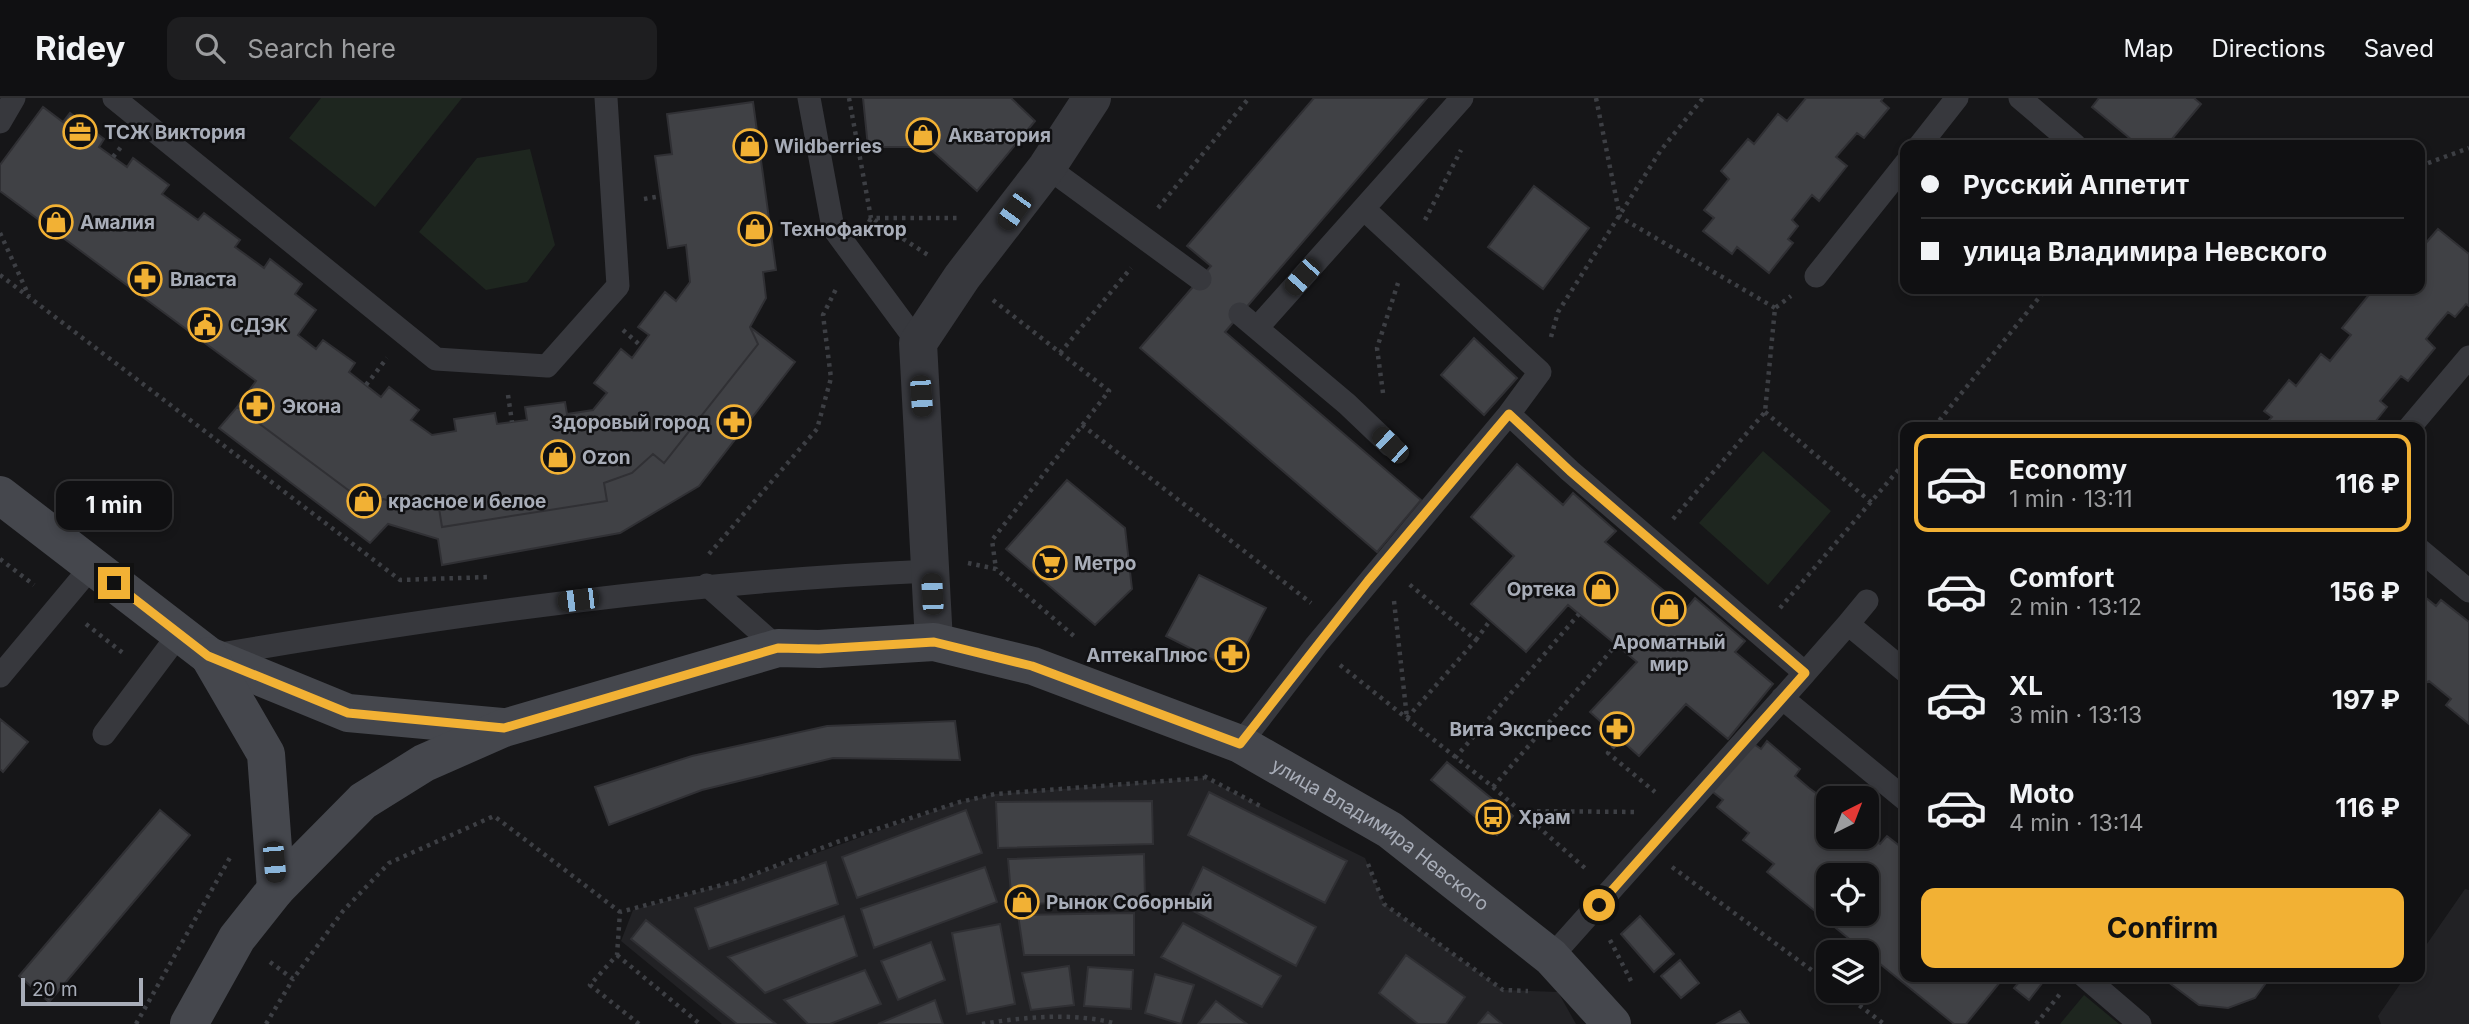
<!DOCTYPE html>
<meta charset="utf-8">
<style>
:root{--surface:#101012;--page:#1e1e20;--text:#f1f3f6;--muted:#9c9d9f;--line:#303032;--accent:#f2b134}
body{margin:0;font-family:Inter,sans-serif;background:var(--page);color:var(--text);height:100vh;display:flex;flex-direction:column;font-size:26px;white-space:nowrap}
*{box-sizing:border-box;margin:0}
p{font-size:23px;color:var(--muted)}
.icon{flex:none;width:38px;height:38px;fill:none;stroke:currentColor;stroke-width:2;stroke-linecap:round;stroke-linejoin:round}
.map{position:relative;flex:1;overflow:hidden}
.side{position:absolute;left:1900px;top:324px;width:525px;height:560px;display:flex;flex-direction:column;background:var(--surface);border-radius:14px;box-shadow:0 4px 10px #0003,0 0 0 2px var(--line)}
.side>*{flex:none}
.banner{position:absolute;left:1900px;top:42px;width:525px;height:154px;border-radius:14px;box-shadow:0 4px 10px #0003,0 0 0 2px var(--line);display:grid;align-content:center;height:154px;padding:0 21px;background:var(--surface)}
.needle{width:46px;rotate:42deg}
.buttons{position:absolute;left:1816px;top:688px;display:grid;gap:14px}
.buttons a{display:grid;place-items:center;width:63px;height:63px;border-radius:14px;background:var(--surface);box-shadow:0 4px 10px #0003,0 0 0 2px var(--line);font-size:35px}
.scale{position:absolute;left:21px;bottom:18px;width:122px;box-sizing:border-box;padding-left:7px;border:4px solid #a8adb8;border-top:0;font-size:19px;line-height:24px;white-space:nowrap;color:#a8adb8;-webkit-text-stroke:5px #111113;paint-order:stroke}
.end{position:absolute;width:32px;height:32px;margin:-16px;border:9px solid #f2b134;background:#111;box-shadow:0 0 0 4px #111}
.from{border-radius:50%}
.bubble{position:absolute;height:49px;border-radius:14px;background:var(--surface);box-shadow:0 4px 10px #0003,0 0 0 2px var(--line);font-size:23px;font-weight:700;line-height:49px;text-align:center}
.car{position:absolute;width:21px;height:42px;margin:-21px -10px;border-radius:9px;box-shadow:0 0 5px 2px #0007;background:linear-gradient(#222 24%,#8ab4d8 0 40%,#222 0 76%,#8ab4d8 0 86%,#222 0)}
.banner b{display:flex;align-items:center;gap:24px;height:66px;font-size:26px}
.banner b+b{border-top:2px solid var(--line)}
.banner i{width:18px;height:18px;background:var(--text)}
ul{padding:12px 0 0;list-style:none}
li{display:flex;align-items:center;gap:21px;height:98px;margin:0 14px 10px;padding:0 7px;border:4px solid transparent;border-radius:14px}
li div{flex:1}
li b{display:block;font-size:26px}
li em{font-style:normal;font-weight:700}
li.on{border-color:var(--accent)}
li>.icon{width:63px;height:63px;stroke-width:1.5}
.cta{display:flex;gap:14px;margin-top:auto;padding:14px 21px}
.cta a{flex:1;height:80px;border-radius:14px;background:var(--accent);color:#111;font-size:28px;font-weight:700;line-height:80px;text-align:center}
header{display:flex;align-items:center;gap:42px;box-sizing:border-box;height:98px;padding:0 35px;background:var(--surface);border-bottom:2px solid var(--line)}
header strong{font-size:33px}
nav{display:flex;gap:38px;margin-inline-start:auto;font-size:24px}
.search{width:490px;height:63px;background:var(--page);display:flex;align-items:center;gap:18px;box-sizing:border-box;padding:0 24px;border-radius:14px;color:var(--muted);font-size:26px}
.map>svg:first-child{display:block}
.built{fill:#222225}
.green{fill:#1e261f}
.building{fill:#404145;stroke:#303034;stroke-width:2;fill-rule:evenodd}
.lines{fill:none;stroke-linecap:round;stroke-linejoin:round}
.path{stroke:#3d3f44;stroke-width:4.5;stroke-dasharray:3.5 5;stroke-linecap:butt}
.lane{stroke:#37383d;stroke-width:23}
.street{stroke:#37383d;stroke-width:38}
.secondary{stroke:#45474d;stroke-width:38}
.route{stroke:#f2b134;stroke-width:9}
.labels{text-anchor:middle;stroke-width:5;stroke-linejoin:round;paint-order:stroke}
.poi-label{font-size:19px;font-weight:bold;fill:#a8adb8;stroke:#111113;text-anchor:start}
.street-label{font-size:19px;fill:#a8adb8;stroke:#111113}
</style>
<header>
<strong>Ridey</strong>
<div class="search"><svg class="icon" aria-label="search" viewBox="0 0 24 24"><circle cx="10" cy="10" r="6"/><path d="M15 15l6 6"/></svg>Search here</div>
<nav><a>Map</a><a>Directions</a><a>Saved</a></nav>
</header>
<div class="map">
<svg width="2469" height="926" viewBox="0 0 2469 926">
<rect width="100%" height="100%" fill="#161618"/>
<path class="built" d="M1204 680 1365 760 1384 806 1503 892 1558 894 1576 926H722L621 843 633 812 737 783 960 704 995 696Z
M2465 791 2469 792V926H2381L2378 918 2405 879 2420 878V856Z"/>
<path class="green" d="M321 0H462L375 109 289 40Z
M530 51 555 147 527 184 486 192 419 134 477 60Z
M1763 353 1831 413 1768 487 1699 425Z
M2084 897 2119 926H2060Z"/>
<path class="building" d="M863 0H1011L1035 23 977 93 928 49H868Z
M1314 0H1427L1225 234 1421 402 1377 454 1140 250 1211 168 1187 148Z
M1806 0H1883L1881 3 1889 10 1864 40 1857 35 1836 59 1847 68 1819 103 1812 97 1792 122 1798 128 1788 141 1793 145 1769 175 1737 149 1732 156 1703 133 1714 120 1704 112 1729 81 1721 73 1748 41 1754 46 1778 16 1787 23Z
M2099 0H2194L2201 6 2167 47H2138L2092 9Z
M753 4 776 172 763 174 766 200 750 229 758 246 664 365 653 356 632 375 604 385 607 403 442 429 439 410 410 409 383 401 375 412 237 309 256 283 0 93V67L43 9 63 24 70 15 104 41 99 49 127 69 133 60 169 87 162 96 198 122 204 115 240 142 235 149 264 170 270 161 302 186 295 196 316 212 298 237 316 251 323 242 355 265 349 274 381 299 389 289 419 312 411 322 432 337 456 333 454 321 495 315 497 326 527 322 525 309 565 304 567 316 593 312 607 295 594 285 621 251 632 260 649 237 638 229 665 194 676 203 690 184 686 147 668 150 655 58 672 56 667 16Z
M1534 88 1589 130 1543 191 1488 149Z
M2438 131 2469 156V208L2466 206 2455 219 2448 214 2437 227 2426 241 2435 250 2408 283 2401 278 2380 303 2387 309 2371 329H2263L2272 319 2264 313 2289 282 2296 288 2321 256 2330 263 2351 237 2342 230 2368 198 2362 191H2420V142L2425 146Z
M750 229 795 264 699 388 620 435 442 467 438 441 388 426 370 445 219 330 237 309 375 412 383 401 410 409 439 410 442 429 607 403 604 385 632 375 653 356 664 365 758 246Z
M1474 240 1517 280 1484 317 1441 277Z
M1517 366 1563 407 1573 395 1616 433 1605 444 1686 511 1695 500 1745 543 1735 554 1773 586 1728 641 1686 606 1639 658 1590 614 1637 564 1568 507 1526 554 1471 506 1514 458 1471 419Z
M1067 382 1125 430 1132 491 1095 527 1006 451Z
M1199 477 1266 510 1233 572 1166 538Z
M2420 495 2436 508 2441 502 2469 524V626L2446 607 2451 601 2429 583 2420 589Z
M0 621 28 644 3 674 0 671Z
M955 623 960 662 833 660 702 692 609 727 595 689 692 658 827 628Z
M1748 642 1761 651 1767 643 1800 671 1795 678 1809 690 1824 701 1830 693 1839 700H1829V738H1867V736L1880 746 1887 738 1906 753V878H2005L1966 926H1954L1767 774 1774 766 1743 742 1749 735 1717 709 1723 702 1709 691ZM1829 777H1867V816H1829Z
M1447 664 1513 718 1497 737 1431 682Z
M1209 694 1347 763 1325 805 1188 737Z
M1152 703 1153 746 998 750 996 704Z
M160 712 190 737 49 904 19 878Z
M966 712 982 755 857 800 842 759Z
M1144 756 1145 801 1012 807 1008 761Z
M826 764 838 806 709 851 695 810Z
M985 769 997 804 874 850 861 811Z
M1203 769 1316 829 1296 868 1184 808Z
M1134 815V857H1024L1018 817Z
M844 818 857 858 765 895 728 859Z
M1640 818 1674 856 1654 874 1621 836Z
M646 822 776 926H737L631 841Z
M1183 825 1281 878 1262 909 1161 859Z
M1000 826 1015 906 967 916 952 835Z
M931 844 945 882 898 902 881 863Z
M1406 857 1465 899 1446 926H1418L1379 895Z
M1680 862 1699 885 1681 900 1661 878Z
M1069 868 1074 907 1031 912 1022 875Z
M1088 869 1133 872 1131 911 1084 908Z
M865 872 881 906 830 926H808L784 902Z
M1155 876 1194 887 1181 926 1145 915Z
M2024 878 2047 879 2029 902 2014 890Z
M2160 878H2271L2255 900 2228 910 2199 907Z
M935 902 943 926H878Z
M1216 903 1247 926H1198Z
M1740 913 1749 926H1717Z
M1488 914 1502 926H1478Z"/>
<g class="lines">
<path class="path" d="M849 0 871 120H958
M1596 0 1620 119 1775 210
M113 59 121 49
M2420 68 2469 50
M644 101 661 98
M1158 110 1249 0
M1425 122 1461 52
M869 124 871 120 928 157
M0 135 29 198
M0 177 400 482 489 479
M993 202 1109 293 992 442 996 471
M623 232 641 248
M1551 239 1558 214 1661 52 1703 0
M1060 255 1131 170
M366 287 387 260
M1383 295 1377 250 1398 185
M508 297 512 324
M1765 314 1872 405
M1082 327 1311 505
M1934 329 2046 191
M1673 421 1765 314 1775 210 1791 198
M709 456 817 331 831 280 823 217 837 189
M0 461 34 487
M968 465 996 471 1074 538
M1394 503 1407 620
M1780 510 1906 363
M86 526 123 555
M1476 542 1489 524
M1340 567 1493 689 1586 771
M1407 620 1476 542 1409 486
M1620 641 1608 655 1655 694
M1455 660 1579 516
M1204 678 1260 708
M1493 689 1616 547
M1520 713 1637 714
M1368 766 1384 806 1503 892 1528 893
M1672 769 1829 885
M1610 842 1631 883
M617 857 700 926
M270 864 293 881 343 813 389 765 494 718 620 814
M1839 892 1884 926
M136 926 232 756
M266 926 293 881
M639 926 590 887 617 857 620 814 737 783 837 744 960 704 995 696 1204 680
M982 926C1023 919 1076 914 1117 926
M2036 926 2060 896"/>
<path class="lane" d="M114 0 436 261 547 268 618 188 606 0
M809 0 833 130 918 245
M2020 0 2075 47
M0 24 14 0
M1920 47 1957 0
M1047 69 1200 181
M1816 178 1906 65
M1240 216 1347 306 1390 347
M1258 229 1462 0
M1509 316 1570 373 1805 575 1848 526 1906 574
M2410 329 2469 259
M2420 452 2469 493
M707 487 778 550
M1848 526 1867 503
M215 557C452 517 690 483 931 473
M0 578 92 468
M1782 600 1906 702
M104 636 179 536
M1240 646 1316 547 1509 316 1540 274 1364 111
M1551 859 1805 575
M2084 878 2140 926"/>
<path class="street" d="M934 544 918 245 962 179 1047 69 1092 0"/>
<g class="secondary">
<path d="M0 397 209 558 348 615 502 629"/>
<path d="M209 558 266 656 276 791"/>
<path id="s1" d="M189 926 237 840 276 791 363 703 424 665 504 630 778 550 819 551 934 544 1033 568 1240 646 1390 732 1551 859 1612 926"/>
</g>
</g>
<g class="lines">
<path class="route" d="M114 485 208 558 348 615 504 630 778 550 819 551 934 544 1032 568 1240 646 1368 483 1509 316 1570 373 1805 575 1599 807"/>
</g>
<defs>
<symbol id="office-ring" viewBox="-11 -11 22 22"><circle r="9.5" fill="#111113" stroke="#f2b134" stroke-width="1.5"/><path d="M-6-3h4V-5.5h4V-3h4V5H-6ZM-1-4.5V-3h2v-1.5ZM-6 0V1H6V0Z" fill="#f2b134"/></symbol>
<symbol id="shop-ring" viewBox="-11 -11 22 22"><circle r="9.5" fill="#111113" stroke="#f2b134" stroke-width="1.5"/><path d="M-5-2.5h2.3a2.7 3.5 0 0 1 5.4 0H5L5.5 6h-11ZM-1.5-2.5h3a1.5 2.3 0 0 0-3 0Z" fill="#f2b134"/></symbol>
<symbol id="pharmacy-ring" viewBox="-11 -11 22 22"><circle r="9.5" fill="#111113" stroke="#f2b134" stroke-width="1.5"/><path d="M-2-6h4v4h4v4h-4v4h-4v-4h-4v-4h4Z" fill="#f2b134"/></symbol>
<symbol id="civic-ring" viewBox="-11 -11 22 22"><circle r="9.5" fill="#111113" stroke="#f2b134" stroke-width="1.5"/><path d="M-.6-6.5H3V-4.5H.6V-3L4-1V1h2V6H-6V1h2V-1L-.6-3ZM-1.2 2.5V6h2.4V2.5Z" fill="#f2b134"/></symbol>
<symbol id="supermarket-ring" viewBox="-11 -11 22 22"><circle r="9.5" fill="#111113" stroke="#f2b134" stroke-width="1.5"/><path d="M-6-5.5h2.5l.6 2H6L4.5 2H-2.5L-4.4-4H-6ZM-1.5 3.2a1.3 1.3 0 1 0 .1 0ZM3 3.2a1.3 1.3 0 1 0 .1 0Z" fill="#f2b134"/></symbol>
<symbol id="bus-ring" viewBox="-11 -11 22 22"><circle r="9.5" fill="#111113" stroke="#f2b134" stroke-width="1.5"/><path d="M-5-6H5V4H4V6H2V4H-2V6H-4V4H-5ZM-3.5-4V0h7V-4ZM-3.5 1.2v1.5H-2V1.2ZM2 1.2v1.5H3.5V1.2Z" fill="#f2b134"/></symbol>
</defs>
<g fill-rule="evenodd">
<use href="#office-ring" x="61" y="15" width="38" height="38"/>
<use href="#shop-ring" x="904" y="18" width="38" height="38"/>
<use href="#shop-ring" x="731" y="29" width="38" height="38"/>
<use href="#shop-ring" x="37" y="105" width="38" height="38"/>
<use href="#shop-ring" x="736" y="112" width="38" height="38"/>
<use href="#pharmacy-ring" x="126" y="162" width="38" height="38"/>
<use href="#civic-ring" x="186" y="208" width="38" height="38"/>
<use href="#pharmacy-ring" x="238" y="289" width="38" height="38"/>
<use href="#pharmacy-ring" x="715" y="305" width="38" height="38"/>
<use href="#shop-ring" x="539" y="340" width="38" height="38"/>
<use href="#shop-ring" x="345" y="384" width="38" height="38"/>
<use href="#supermarket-ring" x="1031" y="446" width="38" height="38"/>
<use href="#shop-ring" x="1582" y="472" width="38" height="38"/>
<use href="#shop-ring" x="1650" y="492" width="38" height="38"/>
<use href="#pharmacy-ring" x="1213" y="538" width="38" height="38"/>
<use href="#pharmacy-ring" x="1598" y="612" width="38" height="38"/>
<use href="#bus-ring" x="1474" y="700" width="38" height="38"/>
<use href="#shop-ring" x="1003" y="785" width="38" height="38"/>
</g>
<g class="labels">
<g class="poi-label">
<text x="104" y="41">ТСЖ Виктория</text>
<text x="948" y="44">Акватория</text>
<text x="774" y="55">Wildberries</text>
<text x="80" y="131">Амалия</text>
<text x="780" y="138">Технофактор</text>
<text x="170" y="188">Власта</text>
<text x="230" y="234">СДЭК</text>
<text x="282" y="315">Экона</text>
<text x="710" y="331" text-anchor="end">Здоровый город</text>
<text x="582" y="366">Ozon</text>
<text x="388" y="410">красное и белое</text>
<text x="1074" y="472">Метро</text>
<text x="1576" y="498" text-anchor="end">Ортека</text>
<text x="1669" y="551" text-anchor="middle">Ароматный<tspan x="1669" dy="22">мир</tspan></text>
<text x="1208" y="564" text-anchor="end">АптекаПлюс</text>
<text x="1592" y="638" text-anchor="end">Вита Экспресс</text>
<text x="1518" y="726">Храм</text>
<text x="1046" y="811">Рынок Соборный</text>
</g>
<g class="street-label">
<text dy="7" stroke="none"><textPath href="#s1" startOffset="1376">улица Владимира Невского</textPath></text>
</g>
</g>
</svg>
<div class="buttons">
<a><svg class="needle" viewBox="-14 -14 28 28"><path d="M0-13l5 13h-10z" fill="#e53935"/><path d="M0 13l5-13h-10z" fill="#9c9d9f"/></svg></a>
<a><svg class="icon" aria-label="locate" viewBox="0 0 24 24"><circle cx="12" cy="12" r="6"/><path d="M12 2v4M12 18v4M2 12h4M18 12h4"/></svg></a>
<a><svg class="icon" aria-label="layers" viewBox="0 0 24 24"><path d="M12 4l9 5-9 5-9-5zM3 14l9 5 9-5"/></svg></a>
</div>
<div class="scale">20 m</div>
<i class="end from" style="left:1599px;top:807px"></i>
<i class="end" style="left:114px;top:485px"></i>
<div class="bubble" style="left:56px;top:383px;width:116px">1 min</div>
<i class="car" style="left:1014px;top:113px;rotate:216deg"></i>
<i class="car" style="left:1302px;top:179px;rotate:222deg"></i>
<i class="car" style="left:921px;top:298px;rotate:176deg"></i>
<i class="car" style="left:1390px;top:347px;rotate:314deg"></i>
<i class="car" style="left:932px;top:496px;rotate:357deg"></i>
<i class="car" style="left:578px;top:502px;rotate:263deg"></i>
<i class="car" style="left:274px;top:764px;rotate:175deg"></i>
<div class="banner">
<b><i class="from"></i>Русский Аппетит</b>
<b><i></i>улица Владимира Невского</b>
</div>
<section class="side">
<ul>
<li class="on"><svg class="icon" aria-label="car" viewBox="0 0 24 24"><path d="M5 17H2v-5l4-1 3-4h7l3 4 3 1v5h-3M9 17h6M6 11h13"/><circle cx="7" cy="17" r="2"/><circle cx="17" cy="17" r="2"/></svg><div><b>Economy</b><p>1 min · 13:11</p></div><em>116 ₽</em></li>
<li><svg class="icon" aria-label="car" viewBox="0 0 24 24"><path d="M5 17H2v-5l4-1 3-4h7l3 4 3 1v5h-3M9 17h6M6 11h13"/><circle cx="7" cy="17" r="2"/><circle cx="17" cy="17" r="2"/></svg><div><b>Comfort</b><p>2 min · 13:12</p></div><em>156 ₽</em></li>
<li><svg class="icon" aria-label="car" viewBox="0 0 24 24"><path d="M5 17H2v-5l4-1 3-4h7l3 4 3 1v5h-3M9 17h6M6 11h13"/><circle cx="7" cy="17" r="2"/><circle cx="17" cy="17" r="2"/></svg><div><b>XL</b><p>3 min · 13:13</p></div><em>197 ₽</em></li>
<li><svg class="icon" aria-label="car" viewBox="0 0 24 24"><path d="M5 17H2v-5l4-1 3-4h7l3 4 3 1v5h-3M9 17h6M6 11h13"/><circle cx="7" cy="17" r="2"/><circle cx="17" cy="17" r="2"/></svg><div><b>Moto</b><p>4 min · 13:14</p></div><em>116 ₽</em></li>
</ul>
<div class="cta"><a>Confirm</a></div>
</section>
</div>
